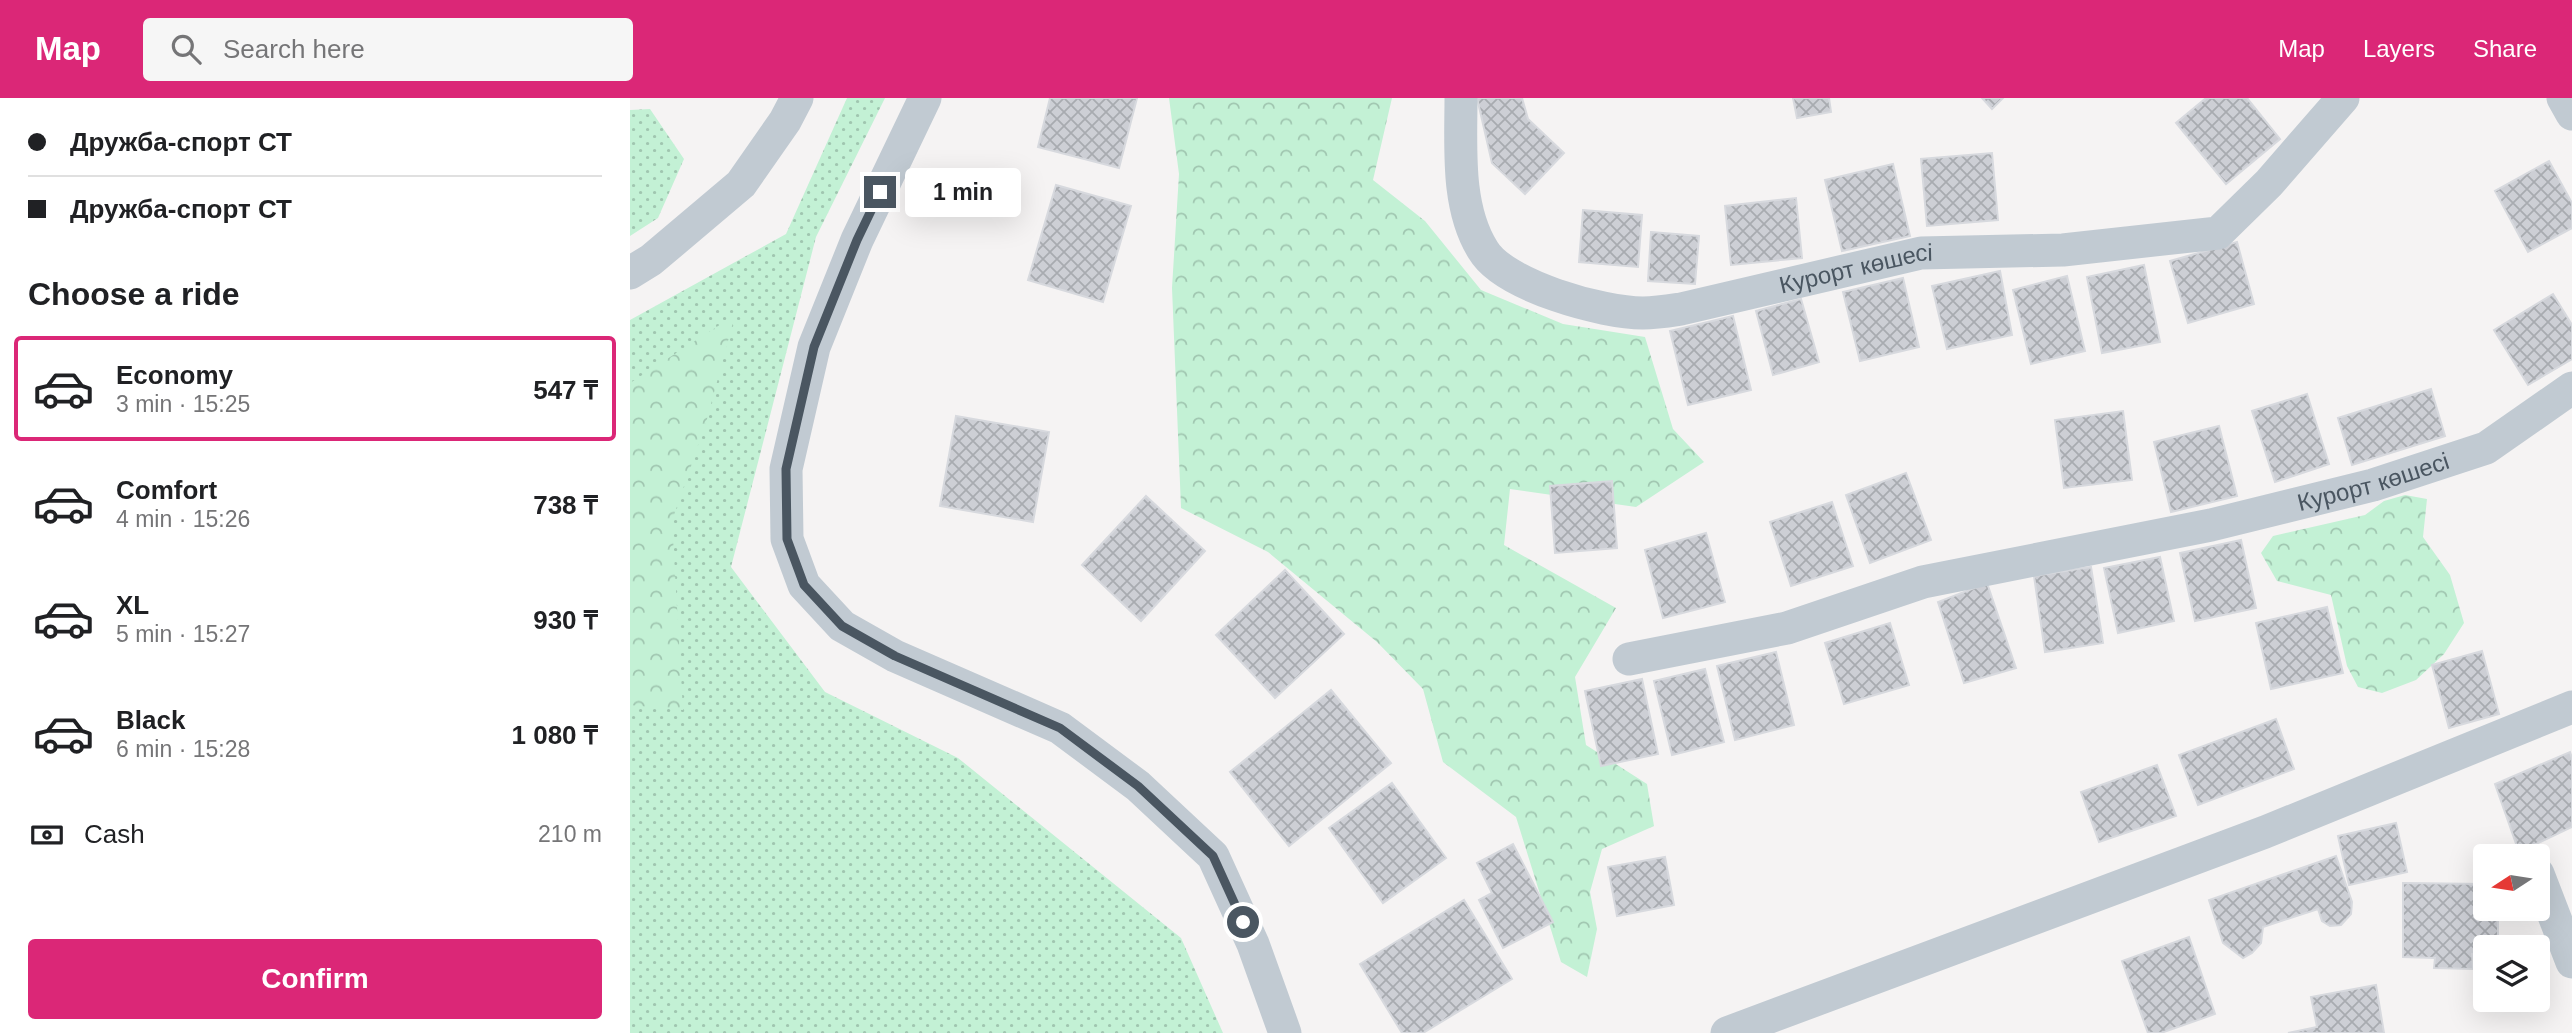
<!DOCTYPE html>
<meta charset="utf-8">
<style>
:root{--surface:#fff;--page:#f6f6f6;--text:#202124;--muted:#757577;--line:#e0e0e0;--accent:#db2777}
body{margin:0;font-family:Arial,sans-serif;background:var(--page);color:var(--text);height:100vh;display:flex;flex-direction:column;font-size:26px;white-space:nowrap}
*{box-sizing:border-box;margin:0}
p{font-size:23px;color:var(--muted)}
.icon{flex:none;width:38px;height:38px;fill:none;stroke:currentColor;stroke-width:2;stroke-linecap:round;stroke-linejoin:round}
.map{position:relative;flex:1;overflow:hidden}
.panel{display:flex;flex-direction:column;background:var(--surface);width:630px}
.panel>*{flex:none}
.top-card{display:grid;align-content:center;height:154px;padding:0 28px;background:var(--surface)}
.needle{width:46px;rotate:258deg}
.buttons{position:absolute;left:1843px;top:746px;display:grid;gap:14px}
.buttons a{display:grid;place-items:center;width:77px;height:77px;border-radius:7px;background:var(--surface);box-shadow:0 7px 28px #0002;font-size:35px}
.end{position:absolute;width:32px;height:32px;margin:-16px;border:9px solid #4a5661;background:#fff;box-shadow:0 0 0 4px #fff}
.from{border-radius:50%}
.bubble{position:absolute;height:49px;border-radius:7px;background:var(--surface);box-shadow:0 7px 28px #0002;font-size:23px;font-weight:700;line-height:49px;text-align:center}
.top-card b{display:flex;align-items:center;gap:24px;height:66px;font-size:26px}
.top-card b+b{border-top:2px solid var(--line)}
.top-card i{width:18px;height:18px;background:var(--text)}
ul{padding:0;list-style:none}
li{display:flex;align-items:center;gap:21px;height:105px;margin:0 14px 10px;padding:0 14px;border:4px solid transparent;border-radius:7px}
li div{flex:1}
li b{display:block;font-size:26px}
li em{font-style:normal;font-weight:700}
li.active{border-color:var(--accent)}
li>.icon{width:63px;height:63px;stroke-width:1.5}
h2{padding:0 28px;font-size:32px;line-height:84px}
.pay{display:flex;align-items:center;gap:18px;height:77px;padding:0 28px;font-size:26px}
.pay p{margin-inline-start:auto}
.cta{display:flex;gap:14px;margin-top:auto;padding:14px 28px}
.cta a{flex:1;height:80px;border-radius:7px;background:var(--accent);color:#fff;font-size:28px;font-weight:700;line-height:80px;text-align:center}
header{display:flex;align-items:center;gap:42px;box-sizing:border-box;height:98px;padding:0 35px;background:var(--accent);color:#fff}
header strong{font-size:33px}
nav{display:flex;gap:38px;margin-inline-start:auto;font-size:24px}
.search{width:490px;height:63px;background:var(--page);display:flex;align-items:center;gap:18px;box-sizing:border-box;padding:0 24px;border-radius:7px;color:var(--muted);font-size:26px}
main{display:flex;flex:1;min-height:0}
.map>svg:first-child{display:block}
.grass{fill:url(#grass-dots)}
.forest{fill:url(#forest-crowns)}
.building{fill:url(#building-cross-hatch);stroke:#d7d9de;stroke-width:2}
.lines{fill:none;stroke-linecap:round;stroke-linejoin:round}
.minor{stroke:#c1cad2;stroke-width:33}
.route{stroke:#4a5661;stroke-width:9}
.labels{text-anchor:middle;stroke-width:5;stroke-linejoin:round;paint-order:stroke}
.street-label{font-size:24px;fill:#4a5661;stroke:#fff}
</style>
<header>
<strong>Map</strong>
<div class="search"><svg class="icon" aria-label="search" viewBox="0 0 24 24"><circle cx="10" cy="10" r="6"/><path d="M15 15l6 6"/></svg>Search here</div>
<nav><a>Map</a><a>Layers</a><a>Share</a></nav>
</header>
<main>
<section class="panel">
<div class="top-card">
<b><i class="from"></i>Дружба-спорт СТ</b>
<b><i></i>Дружба-спорт СТ</b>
</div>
<h2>Choose a ride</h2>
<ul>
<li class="active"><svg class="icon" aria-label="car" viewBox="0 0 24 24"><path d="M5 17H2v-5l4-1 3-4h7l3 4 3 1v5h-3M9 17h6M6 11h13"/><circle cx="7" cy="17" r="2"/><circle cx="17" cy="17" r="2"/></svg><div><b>Economy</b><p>3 min · 15:25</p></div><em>547 ₸</em></li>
<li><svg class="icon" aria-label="car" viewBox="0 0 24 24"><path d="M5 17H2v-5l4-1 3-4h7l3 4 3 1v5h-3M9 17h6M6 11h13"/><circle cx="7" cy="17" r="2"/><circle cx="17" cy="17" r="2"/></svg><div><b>Comfort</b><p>4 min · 15:26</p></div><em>738 ₸</em></li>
<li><svg class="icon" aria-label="car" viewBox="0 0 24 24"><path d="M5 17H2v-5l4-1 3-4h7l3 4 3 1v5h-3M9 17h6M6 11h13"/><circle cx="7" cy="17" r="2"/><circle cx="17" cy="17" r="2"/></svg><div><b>XL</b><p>5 min · 15:27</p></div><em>930 ₸</em></li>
<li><svg class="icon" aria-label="car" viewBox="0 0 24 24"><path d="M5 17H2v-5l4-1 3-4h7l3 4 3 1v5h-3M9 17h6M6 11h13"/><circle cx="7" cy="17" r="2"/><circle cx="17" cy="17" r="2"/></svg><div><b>Black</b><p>6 min · 15:28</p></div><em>1 080 ₸</em></li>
</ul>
<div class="pay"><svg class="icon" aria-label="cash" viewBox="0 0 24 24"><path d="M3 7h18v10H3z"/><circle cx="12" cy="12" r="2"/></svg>Cash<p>210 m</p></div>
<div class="cta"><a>Confirm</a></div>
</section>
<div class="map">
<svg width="1942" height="935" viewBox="0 0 1942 935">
<defs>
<pattern id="grass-dots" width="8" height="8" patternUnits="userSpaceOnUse" patternTransform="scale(1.75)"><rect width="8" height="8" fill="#c3f1d5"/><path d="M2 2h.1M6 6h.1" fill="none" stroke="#a0c6b0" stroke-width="1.8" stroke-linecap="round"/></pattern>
<pattern id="forest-crowns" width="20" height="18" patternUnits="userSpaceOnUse" patternTransform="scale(1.75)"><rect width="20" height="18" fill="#c3f1d5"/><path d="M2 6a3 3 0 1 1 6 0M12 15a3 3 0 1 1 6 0" fill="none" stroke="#a0c6b0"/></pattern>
<pattern id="building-cross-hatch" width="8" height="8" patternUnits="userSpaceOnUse" patternTransform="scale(1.75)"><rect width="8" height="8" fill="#cdcfd5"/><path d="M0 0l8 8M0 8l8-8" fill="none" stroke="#a8abb0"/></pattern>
</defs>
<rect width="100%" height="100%" fill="#f5f3f3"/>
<path class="grass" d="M217 0H255L186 139 101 469 195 594 328 660 551 840 593 935H0V222L156 136Z
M20 11 54 61 28 120 0 138V12Z"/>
<path class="forest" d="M539 0H762L743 82 795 123 851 192 933 226 1015 239 1043 331 1074 364 1006 409 880 391 874 447 986 510 945 579 956 647 1017 686 1024 728 972 751 960 794 967 831 957 879 931 864 886 719 813 664 793 591 747 544 638 454 551 410 542 190 549 76Z
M105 217 77 321 42 423 53 612 0 607V285Z
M1775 397 1797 401 1793 439 1820 477 1834 525 1814 556 1786 582 1752 595 1728 589 1717 568 1701 497 1647 483 1631 455 1643 438 1735 417 1754 403Z"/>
<path class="building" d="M420 0H507L489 70 408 49Z
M847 0H892L898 21 934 55 895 96 862 65Z
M1163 0H1199L1201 14 1167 20Z
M1352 0H1373L1362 11Z
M1576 0H1617L1650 41 1596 86 1546 25Z
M1362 55 1368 122 1297 128 1291 61Z
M1919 63 1942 105V130L1898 154 1865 93Z
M1263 66 1280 138 1212 153 1195 82Z
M426 87 501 108 473 204 398 182Z
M1166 100 1172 160 1101 167 1095 108Z
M953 112 1012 117 1008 169 949 164Z
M1021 134 1069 138 1065 186 1018 183Z
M1607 144 1624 206 1558 225 1540 163Z
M1514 167 1530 244 1472 255 1457 179Z
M1370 173 1382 237 1317 251 1302 188Z
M1437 178 1455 253 1401 266 1383 192Z
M1273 180 1289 249 1230 263 1213 194Z
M1923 196 1942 227V261L1898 287 1864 232Z
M1171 201 1189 264 1143 277 1126 213Z
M1103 218 1121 292 1058 307 1040 233Z
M1801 291 1815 338 1722 367 1708 320Z
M1677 296 1699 366 1645 384 1622 313Z
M1493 313 1502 382 1434 390 1425 322Z
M326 318 419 334 403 424 310 408Z
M1589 328 1607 398 1541 414 1524 344Z
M1276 375 1301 442 1240 465 1216 397Z
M982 383 987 450 925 455 920 388Z
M516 398 575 453 511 523 452 467Z
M1202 404 1223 468 1161 488 1140 424Z
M1076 435 1095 504 1033 520 1015 452Z
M1611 442 1626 510 1565 523 1550 455Z
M1530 459 1544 523 1488 535 1474 470Z
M1461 469 1473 545 1415 554 1404 478Z
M655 472 714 536 645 600 586 537Z
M1357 485 1386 570 1334 585 1308 504Z
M1697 509 1713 575 1641 591 1626 525Z
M1260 525 1279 587 1214 606 1195 545Z
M1852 553 1869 616 1819 630 1802 567Z
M1146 554 1164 627 1105 642 1087 568Z
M1075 571 1094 644 1042 657 1024 583Z
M1012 581 1028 656 971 668 955 593Z
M701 592 761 665 659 748 600 674Z
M1646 621 1664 671 1568 707 1549 657Z
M1940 654 1942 660V729L1889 754 1865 686Z
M1527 667 1546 718 1469 744 1451 694Z
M762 685 816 760 753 805 699 730Z
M1766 725 1777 774 1719 787 1708 738Z
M883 746 923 824 873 850 849 802 862 795 847 765Z
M1706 758 1722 804 1721 816 1711 827 1700 828 1692 823 1688 811 1633 829 1631 845 1622 855 1613 860 1593 845 1579 802Z
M1035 759 1044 807 987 818 978 769Z
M1773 785 1855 786V810H1868V849H1855V856H1842L1843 871 1804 870 1805 860 1773 859Z
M834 802 882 881 793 935H772L730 866Z
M1559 839 1585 916 1531 935H1518L1492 863Z
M1746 887 1754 935H1658L1687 929 1681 899Z"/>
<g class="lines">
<g class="minor">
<path d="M295 0 227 142 184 249 156 371 157 441 174 487 212 528 265 558 430 630 508 688 583 758 623 846 655 935"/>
<path id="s1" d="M831 0C831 49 826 109 853 152 874 188 973 215 1013 215 1026 215 1038 213 1051 211L1291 155 1433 152 1588 135 1639 85 1713 0"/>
<path d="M1933 0 1942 16"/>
<path d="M0 175 21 162 111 86 155 23 167 0"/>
<path id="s2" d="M999 561 1157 530 1293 484 1581 427 1743 387 1856 350 1942 290"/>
<path d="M1908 776 1942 864"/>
<path d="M1097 935 1635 734 1942 609"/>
</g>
</g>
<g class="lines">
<path class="route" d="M250 94 227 142 184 249 156 371 157 441 174 487 212 528 265 558 430 630 508 688 583 758 613 824"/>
</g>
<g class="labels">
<g class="street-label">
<text dy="8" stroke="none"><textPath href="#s1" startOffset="550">Курорт көшесі</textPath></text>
<text dy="8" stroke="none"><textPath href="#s2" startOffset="766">Курорт көшесі</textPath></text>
</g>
</g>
</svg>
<div class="buttons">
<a><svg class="needle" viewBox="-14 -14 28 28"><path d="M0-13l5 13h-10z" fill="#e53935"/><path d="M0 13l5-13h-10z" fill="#757577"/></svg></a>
<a><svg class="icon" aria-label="layers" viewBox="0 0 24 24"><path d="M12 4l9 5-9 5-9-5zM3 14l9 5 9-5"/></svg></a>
</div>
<i class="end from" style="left:613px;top:824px"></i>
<i class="end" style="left:250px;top:94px"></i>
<div class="bubble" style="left:275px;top:70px;width:116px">1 min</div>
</div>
</main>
